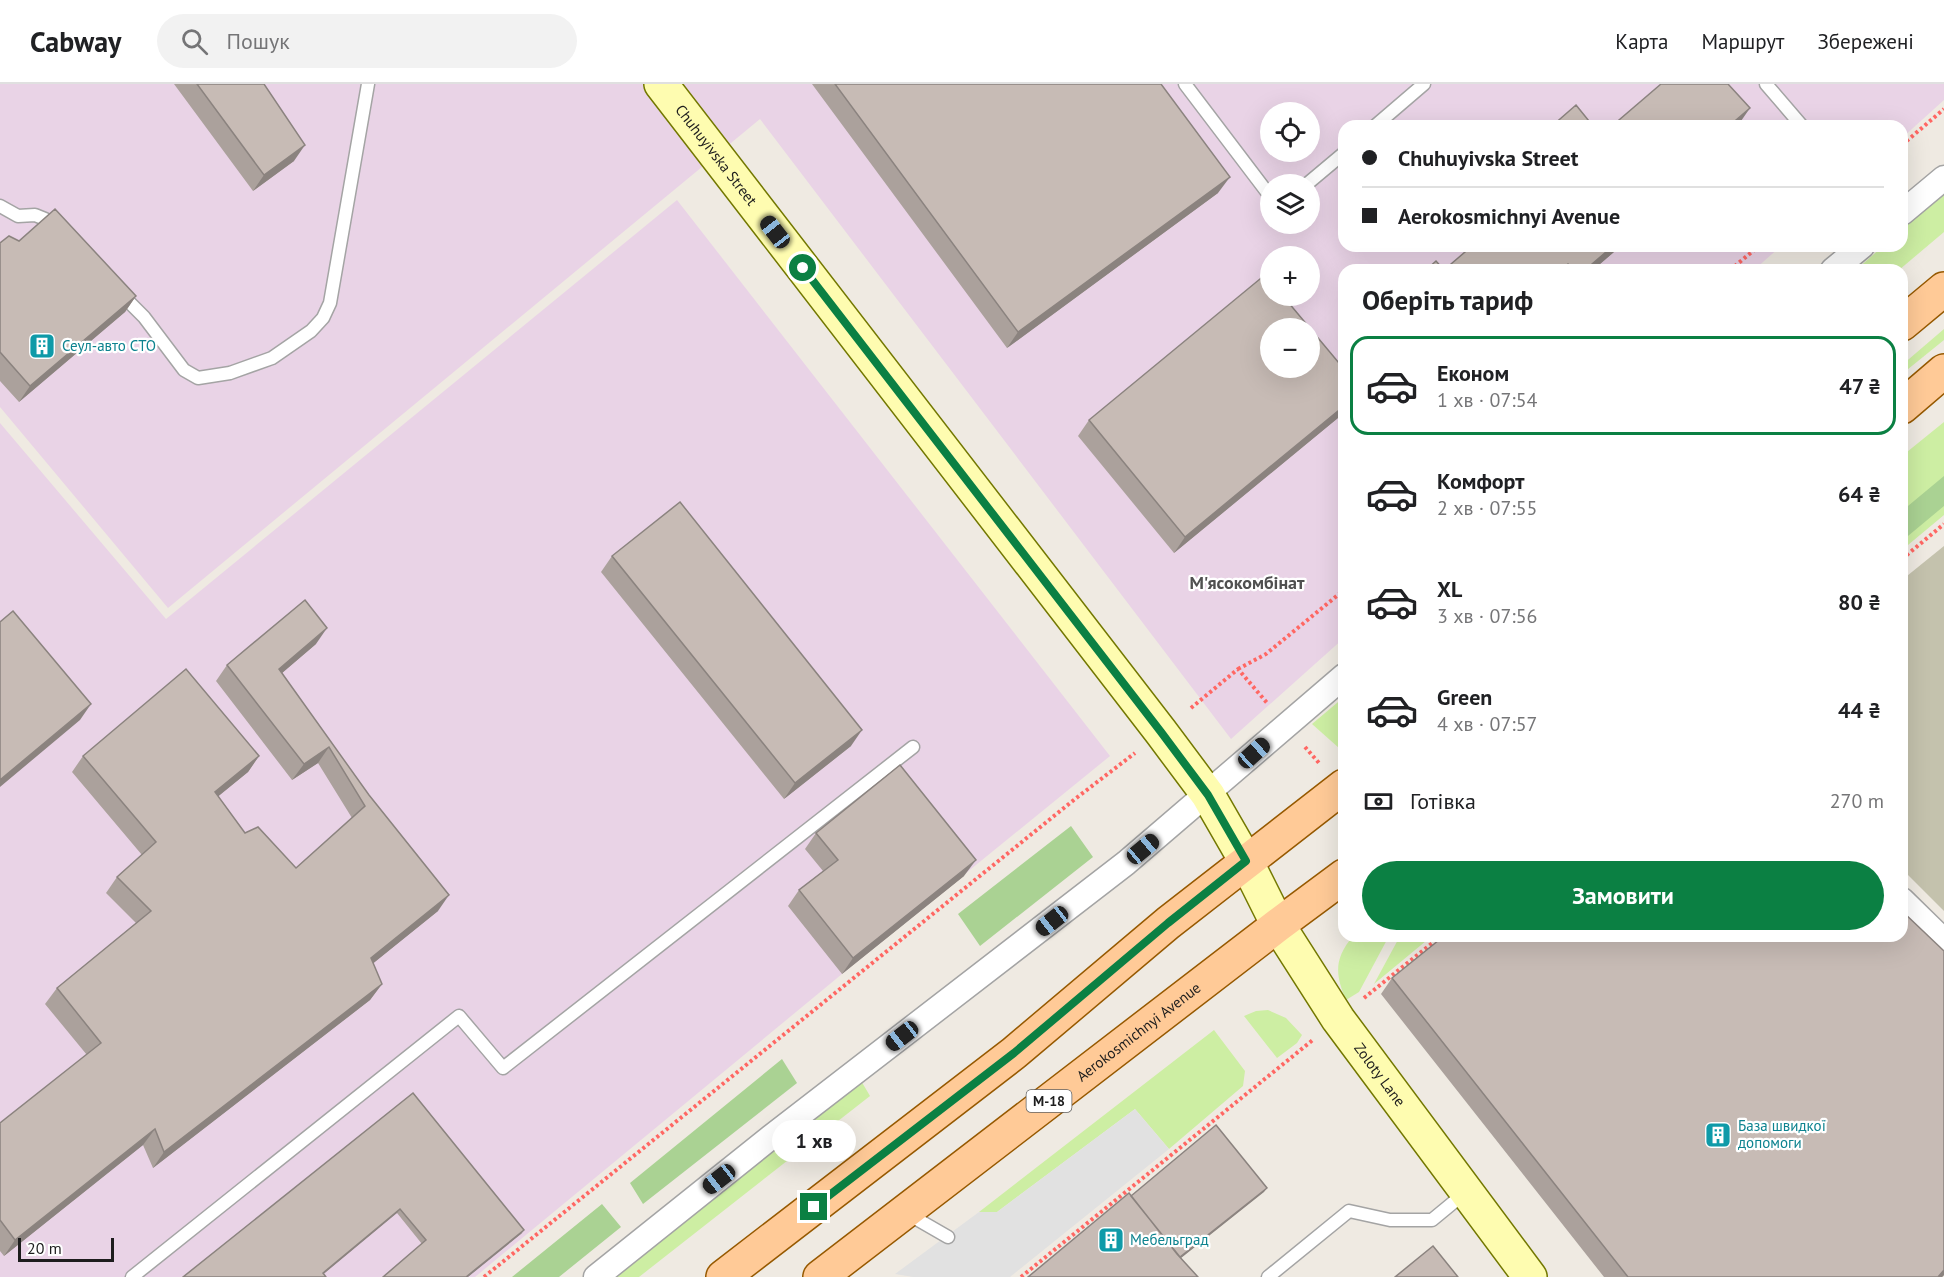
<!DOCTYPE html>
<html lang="uk">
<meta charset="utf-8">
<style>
:root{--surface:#fff;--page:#f2f2f2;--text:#202124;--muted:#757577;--line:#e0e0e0;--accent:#0b8043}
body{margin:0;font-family:"PT Sans",sans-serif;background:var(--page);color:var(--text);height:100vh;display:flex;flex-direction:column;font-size:22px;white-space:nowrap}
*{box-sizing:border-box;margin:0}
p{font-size:20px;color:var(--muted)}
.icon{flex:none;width:33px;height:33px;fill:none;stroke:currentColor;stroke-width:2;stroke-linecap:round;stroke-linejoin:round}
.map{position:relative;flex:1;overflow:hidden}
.sheet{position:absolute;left:1338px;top:180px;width:570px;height:678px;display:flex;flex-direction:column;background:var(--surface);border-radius:18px;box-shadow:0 6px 24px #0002}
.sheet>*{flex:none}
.guide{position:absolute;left:1338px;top:36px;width:570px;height:132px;border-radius:18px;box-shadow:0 6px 24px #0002;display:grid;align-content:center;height:132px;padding:0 24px;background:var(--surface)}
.buttons{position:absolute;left:1260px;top:18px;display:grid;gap:12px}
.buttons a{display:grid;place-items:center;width:60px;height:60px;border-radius:50%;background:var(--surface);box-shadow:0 6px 24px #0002;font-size:30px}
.scale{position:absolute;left:18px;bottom:15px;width:96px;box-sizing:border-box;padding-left:6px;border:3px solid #1d1d1d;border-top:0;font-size:16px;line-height:21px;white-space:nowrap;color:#1d1d1d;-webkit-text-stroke:4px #fff;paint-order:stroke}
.end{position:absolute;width:27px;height:27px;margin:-14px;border:8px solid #0b8043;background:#fff;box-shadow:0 0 0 3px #fff}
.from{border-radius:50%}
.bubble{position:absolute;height:42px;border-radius:21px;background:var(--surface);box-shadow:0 6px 24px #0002;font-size:20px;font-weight:700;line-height:42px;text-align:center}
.car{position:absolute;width:18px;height:36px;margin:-18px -9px;border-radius:8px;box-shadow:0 0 4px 2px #0007;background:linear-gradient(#222 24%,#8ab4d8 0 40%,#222 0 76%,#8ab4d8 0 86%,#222 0)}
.guide b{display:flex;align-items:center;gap:21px;height:57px;font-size:22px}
.guide b+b{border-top:2px solid var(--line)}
.guide i{width:15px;height:15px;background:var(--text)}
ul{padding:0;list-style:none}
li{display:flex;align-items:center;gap:18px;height:99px;margin:0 12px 9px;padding:0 12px;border:3px solid transparent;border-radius:18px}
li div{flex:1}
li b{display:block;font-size:22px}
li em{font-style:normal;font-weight:700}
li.current{border-color:var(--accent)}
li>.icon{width:54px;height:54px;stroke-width:1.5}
h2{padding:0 24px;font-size:27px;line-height:72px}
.pay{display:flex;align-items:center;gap:15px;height:66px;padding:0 24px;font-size:22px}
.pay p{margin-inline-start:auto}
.button{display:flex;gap:12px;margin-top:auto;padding:12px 24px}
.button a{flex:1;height:69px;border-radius:36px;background:var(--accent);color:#fff;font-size:24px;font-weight:700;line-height:69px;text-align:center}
header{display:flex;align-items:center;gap:36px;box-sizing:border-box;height:84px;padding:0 30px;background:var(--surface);border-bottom:2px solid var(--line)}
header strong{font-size:28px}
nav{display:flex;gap:33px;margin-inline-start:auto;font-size:21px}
.search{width:420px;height:54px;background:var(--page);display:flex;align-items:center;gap:15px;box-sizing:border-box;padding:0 21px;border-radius:33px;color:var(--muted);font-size:22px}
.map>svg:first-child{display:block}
.industrial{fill:#e9d3e6;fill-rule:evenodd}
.construction{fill:#c4c2ad}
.grass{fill:#cdeea3}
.forest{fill:#aad293}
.parking{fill:#e1e1e1}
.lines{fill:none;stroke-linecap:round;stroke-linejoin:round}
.lane-casing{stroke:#a4a4a4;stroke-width:15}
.street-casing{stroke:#a4a4a4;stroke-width:27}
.secondary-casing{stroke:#737800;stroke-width:36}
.primary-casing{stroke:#965900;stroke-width:36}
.path{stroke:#ff6763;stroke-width:4;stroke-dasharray:3 3;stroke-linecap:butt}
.lane{stroke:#fff;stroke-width:12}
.street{stroke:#fff;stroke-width:24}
.secondary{stroke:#fefcb0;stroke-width:33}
.primary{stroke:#ffca97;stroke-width:33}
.wall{fill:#aba19c}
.shaded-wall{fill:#8b837f}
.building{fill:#c7bbb5;stroke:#8b837f;stroke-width:1.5;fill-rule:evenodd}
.route{stroke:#0b8043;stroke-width:8}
.labels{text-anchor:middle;stroke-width:4.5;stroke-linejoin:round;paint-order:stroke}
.shield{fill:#fff;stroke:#616161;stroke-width:1.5}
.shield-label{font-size:14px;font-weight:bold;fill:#1d1d1d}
.street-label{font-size:15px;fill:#1d1d1d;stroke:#fff}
.culture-label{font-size:15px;fill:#0d838f;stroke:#fff;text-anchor:start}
.quarter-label{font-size:18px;font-weight:bold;fill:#505050;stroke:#fff}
</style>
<header>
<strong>Cabway</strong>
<div class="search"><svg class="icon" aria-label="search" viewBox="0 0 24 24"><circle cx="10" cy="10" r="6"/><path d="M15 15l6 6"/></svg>Пошук</div>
<nav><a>Карта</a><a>Маршрут</a><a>Збережені</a></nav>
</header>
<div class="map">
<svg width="1944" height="1193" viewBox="0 0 1944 1193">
<rect width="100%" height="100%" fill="#efeae2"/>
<path class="industrial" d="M0 0H1944V16L1902 54V42H1344V162H1781L1754 186H1344V554L1231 655 760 35 168 524 0 323ZM1270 28H1310V68H1270ZM1270 100H1310V140H1270ZM1270 172H1310V212H1270ZM1270 244H1310V284H1270Z
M677 116 1110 672 842 890 475 1193H0V339L166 535Z"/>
<path class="construction" d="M1944 462V827L1902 785V496Z"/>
<path class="grass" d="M1944 108V148L1899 186H1856L1883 162H1902V145Z
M1944 245V256L1902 290V281Z
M1944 338V431L1902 466V372Z
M1344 613V660L1339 664 1312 640Z
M1353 852H1389L1359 908 1346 916C1335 890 1334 875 1353 852Z
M1400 852H1432L1374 900Z
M1268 926 1286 934 1302 951 1297 959 1277 974 1244 932 1256 927Z
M1214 946 1245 987 1243 1002 1169 1065 1135 1025 997 1128H979Z
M860 995 870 1012 639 1193H611Z"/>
<path class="forest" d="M1944 392V422L1902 457V427Z
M1071 742 1093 773 980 862 958 830Z
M782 975 797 999 643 1120 630 1099Z
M602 1120 621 1143 559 1193H512Z"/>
<path class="parking" d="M1135 1025 1169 1065 1010 1193H913L895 1190 979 1128H997Z"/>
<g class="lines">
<defs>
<path id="lane" d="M1185 0 1270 112
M1766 0 1802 42
M1375 42 1424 0
M1307 100 1344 69
M0 122 18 132 35 131 45 135 55 145
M119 208 144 233 184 286 198 294 230 289 272 274 311 247 323 234 330 219 368 0
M908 1130 948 1153
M132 1193 459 932 503 984 913 663
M1268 1193 1349 1127 1390 1136H1432L1466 1108"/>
<path id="street" d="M1902 129 1944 94
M1833 186 1862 162
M1902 816 1944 857
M596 1193 771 1053 1126 779 1344 592"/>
<g id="secondary">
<path id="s1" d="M661 0 1161 648 1208 711 1246 777 1278 841 1338 935 1530 1193"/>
</g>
<g id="primary">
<path d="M1902 240 1944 205"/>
<path d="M1902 323 1944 287"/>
<path d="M723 1193 1014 969 1168 839 1344 702"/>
<path id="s2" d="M820 1193 1278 841 1344 792"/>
</g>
</defs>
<use href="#lane" class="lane-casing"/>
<use href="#street" class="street-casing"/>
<use href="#secondary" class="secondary-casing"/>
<use href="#primary" class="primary-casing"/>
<path class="path" d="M1902 61 1944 25
M1730 186 1759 162
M1902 475 1944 440
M1238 585 1266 570 1344 506
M1191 624 1238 585 1268 620
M1305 663 1319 679
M1364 914 1441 852
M484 1193 1075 715 1135 669
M1021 1193 1314 955"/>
<use href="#lane" class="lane"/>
<use href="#street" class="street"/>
<use href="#secondary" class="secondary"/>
<use href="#primary" class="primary"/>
</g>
<path class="wall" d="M174 0H264L294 77 253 107Z
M812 0H1161L1218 109 1007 264Z
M19 157 136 212 125 228 19 318 0 297V159Z
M1621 162 1593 186H1426H1444Z
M1344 285V329L1174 469 1078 352 1089 336Z
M612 472 851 662 784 715 601 488Z
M316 560 282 589 438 827 373 879 382 900 370 916 153 1084 143 1061 4 1172 0 1167V1039L87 971 45 920 57 904 136 839 106 809 117 793 142 771 72 688 83 672H259L248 688 218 712 245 749 296 784 352 734 318 679 292 696 216 597 227 581Z
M816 749 964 792 842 890 788 822 799 806 823 787 805 765Z
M1944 867V1191L1942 1193H1604L1381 910 1392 894Z
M413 1009 524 1146 521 1150 422 1160 397 1129 183 1193Z"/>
<path class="shaded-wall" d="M1750 24 1739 40 1736 42H1729Z
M305 61 294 77 253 107 264 91Z
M1230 93 1218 109 1007 264 1018 248Z
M1613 162H1621L1593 186H1585Z
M136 212 125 228 19 318 30 302Z
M1344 322V329L1174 469 1185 453Z
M327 544 316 560 268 601 279 585Z
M91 620 80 636 0 703V696Z
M862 646 851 662 784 715 795 699Z
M329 663 318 679 292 696 304 680Z
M259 672 248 688 204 724 215 708Z
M976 776 964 792 842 890 853 874Z
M449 811 438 827 360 890 371 874Z
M382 900 370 916 153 1084 164 1068Z
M155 1045 143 1061 4 1172 15 1156Z
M1267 1104 1264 1108 1166 1186 1169 1182Z
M400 1125 397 1129 320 1193 323 1189Z
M524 1146 521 1150 468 1193H466Z
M1944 1186V1191L1942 1193H1938Z"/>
<path class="building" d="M197 0H264L305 61 264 91Z
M835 0H1161L1230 93 1018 248Z
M1661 0H1728L1750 24 1729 42H1612Z
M1576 21 1593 42H1552Z
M55 125 136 212 30 302 0 268V159L9 152 19 157Z
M1472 162H1613L1585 186H1573L1568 180 1560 186H1426L1436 177 1444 186Z
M1266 190 1270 196V212H1283L1344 285V322L1185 453 1089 336ZM1270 244H1310V284H1270Z
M680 418 862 646 795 699 612 472Z
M305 516 327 544 279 585 369 711 449 811 371 874 382 900 164 1068 155 1045 15 1156 0 1136V1039L101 959 57 904 151 827 117 793 156 758 83 672 186 585 259 672 215 708 245 749 258 743 296 784 365 722 329 663 304 680 227 581Z
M13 527 91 620 0 696V538Z
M900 681 976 776 853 874 799 806 838 776 816 749Z
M1902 827 1944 867V1186L1938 1193H1628L1392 894 1444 852H1902Z
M413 1009 524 1146 466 1193H383L426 1156 400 1125 323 1189 326 1193H183Z
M1216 1041 1267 1104 1180 1173 1131 1112Z
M1129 1109 1177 1170 1198 1193H1028Z
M1433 1162 1458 1193H1395Z"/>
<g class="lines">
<path class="route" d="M803 184 1161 648 1208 711 1246 777 1168 839 1014 969 814 1123"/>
</g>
<defs>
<symbol id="building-square" viewBox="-11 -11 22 22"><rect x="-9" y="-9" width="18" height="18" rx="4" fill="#0f9aa8" stroke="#fff"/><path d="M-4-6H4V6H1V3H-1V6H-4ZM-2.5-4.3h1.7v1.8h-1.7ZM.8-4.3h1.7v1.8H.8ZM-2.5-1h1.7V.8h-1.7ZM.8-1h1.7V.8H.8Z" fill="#fff"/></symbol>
</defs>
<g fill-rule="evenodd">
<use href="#building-square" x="27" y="247" width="30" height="30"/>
<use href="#building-square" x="1703" y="1036" width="30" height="30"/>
<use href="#building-square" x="1096" y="1141" width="30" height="30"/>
</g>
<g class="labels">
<rect class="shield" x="1026.5" y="1006" width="45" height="22" rx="4.5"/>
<g class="shield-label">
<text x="1049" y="1022">М-18</text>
</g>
<g class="street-label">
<text dy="5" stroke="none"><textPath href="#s1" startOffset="90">Chuhuyivska Street</textPath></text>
<text dy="5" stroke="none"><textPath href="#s2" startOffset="402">Aerokosmichnyi Avenue</textPath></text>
<text dy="5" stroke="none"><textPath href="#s1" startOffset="1226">Zoloty Lane</textPath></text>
</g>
<g class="culture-label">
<text x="62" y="267">Сеул-авто СТО</text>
<text x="1738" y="1047">База швидкої<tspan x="1738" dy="17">допомоги</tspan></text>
<text x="1130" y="1161">Мебельград</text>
</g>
<g class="quarter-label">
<text x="1247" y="505">М'ясокомбінат</text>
</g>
</g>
</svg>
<div class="buttons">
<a><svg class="icon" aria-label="locate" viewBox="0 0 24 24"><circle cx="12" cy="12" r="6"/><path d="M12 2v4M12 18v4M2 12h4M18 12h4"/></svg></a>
<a><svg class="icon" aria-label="layers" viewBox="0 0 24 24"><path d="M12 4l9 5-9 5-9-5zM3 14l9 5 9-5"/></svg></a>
<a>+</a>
<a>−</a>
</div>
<div class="scale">20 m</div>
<i class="end from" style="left:803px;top:184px"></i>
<i class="end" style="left:814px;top:1123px"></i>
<div class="bubble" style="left:772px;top:1036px;width:84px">1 хв</div>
<i class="car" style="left:775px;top:148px;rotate:322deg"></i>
<i class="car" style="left:1254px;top:669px;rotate:48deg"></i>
<i class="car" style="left:1143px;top:765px;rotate:50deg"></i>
<i class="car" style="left:1052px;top:837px;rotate:232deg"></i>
<i class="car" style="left:902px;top:952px;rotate:232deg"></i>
<i class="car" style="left:719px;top:1095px;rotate:232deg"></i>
<div class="guide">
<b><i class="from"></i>Chuhuyivska Street</b>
<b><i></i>Aerokosmichnyi Avenue</b>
</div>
<section class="sheet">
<h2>Оберіть тариф</h2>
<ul>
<li class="current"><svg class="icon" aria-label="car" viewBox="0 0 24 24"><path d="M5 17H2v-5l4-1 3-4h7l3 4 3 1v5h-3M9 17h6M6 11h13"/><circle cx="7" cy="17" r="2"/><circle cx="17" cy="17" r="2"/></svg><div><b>Економ</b><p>1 хв · 07:54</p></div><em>47 ₴</em></li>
<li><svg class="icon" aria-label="car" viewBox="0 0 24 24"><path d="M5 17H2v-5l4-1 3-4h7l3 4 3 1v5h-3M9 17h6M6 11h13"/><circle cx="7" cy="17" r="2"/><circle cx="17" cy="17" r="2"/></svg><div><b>Комфорт</b><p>2 хв · 07:55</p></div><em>64 ₴</em></li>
<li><svg class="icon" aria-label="car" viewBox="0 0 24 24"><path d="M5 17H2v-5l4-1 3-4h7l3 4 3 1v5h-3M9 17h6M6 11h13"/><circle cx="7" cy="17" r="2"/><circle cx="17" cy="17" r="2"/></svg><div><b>XL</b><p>3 хв · 07:56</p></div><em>80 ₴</em></li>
<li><svg class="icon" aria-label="car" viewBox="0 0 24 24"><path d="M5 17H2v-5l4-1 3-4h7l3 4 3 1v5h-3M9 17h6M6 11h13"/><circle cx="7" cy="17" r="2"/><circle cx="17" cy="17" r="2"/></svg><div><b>Green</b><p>4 хв · 07:57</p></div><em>44 ₴</em></li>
</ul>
<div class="pay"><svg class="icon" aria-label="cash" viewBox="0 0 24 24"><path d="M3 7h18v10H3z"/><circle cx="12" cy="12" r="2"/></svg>Готівка<p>270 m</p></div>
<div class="button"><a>Замовити</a></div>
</section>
</div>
